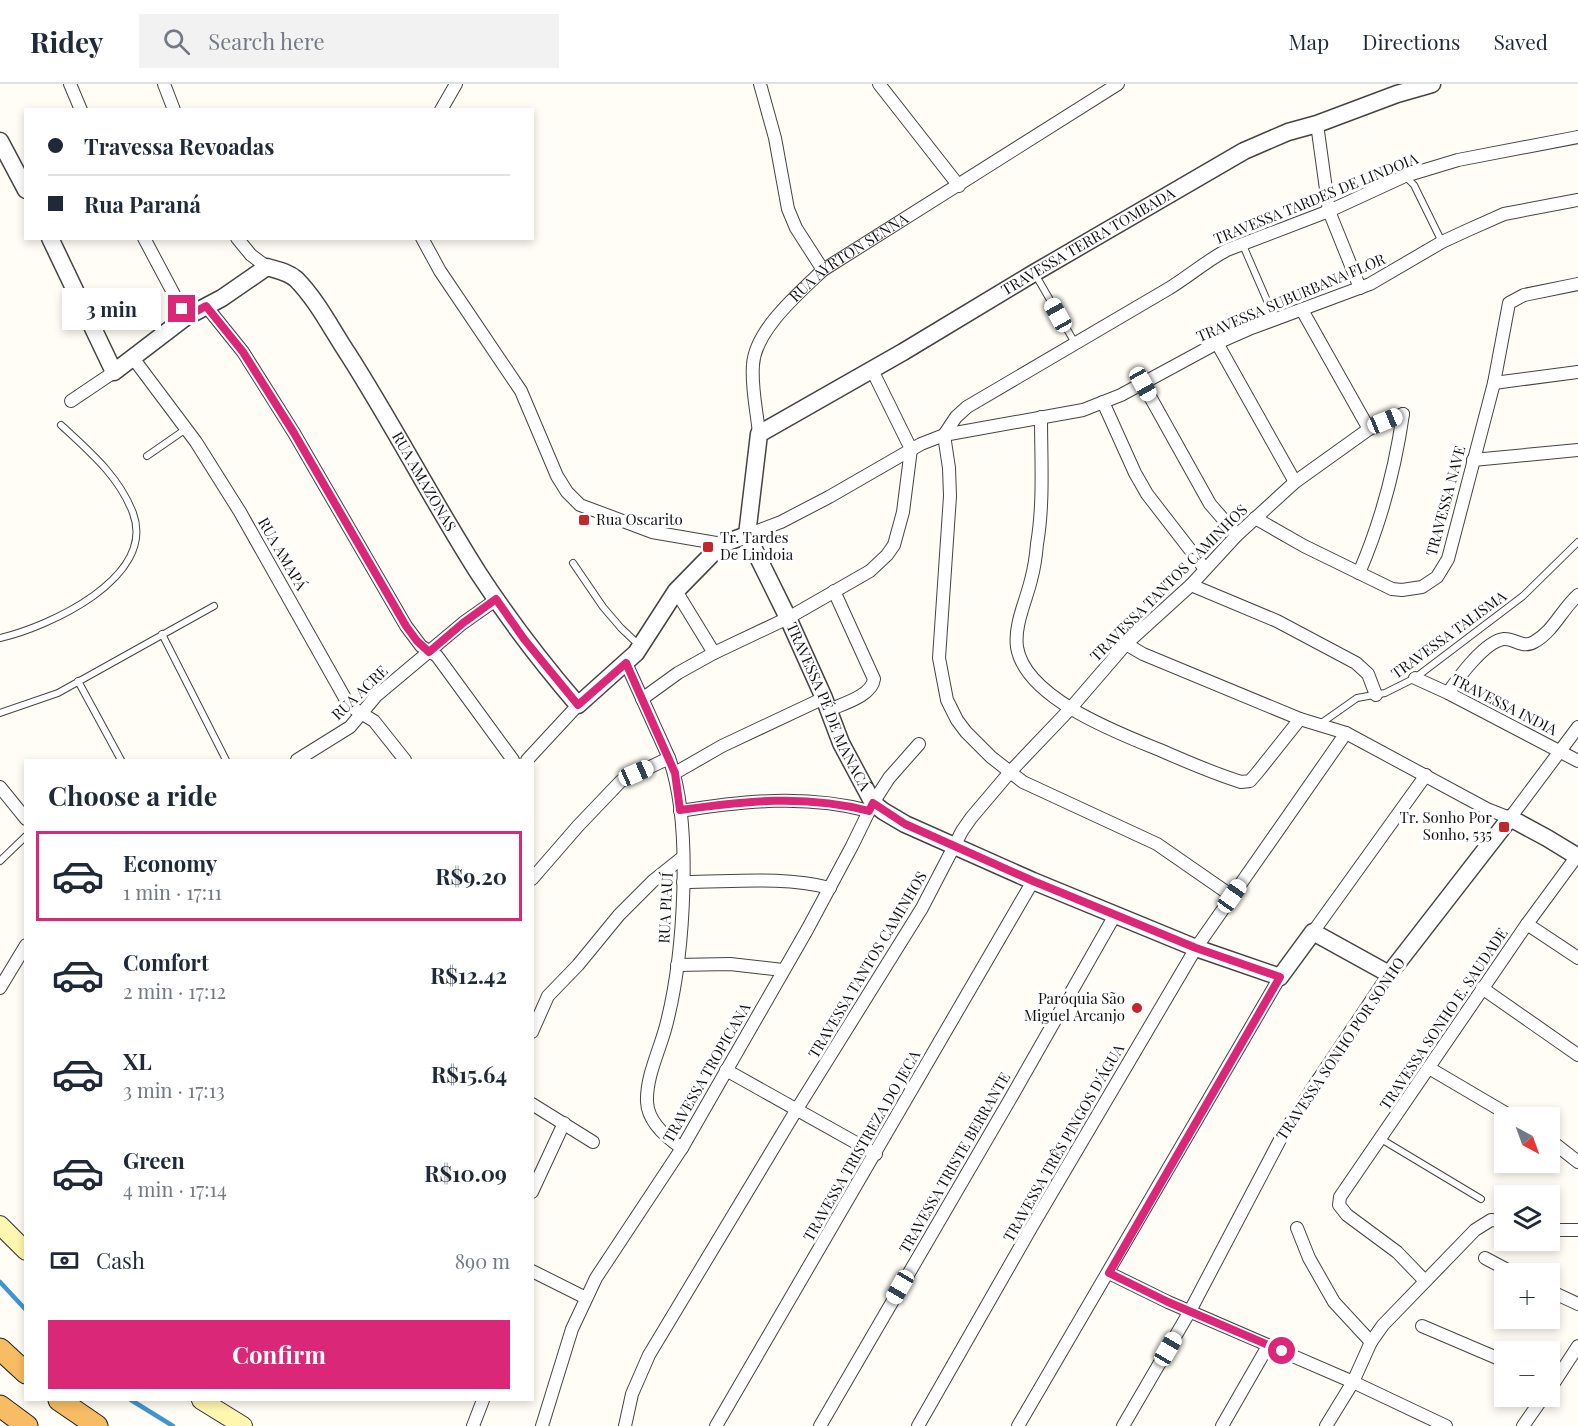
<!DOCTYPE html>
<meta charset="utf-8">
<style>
:root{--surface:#fff;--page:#f2f2f3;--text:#1f2937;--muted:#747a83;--line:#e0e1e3;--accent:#db2777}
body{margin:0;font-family:"Playfair Display",serif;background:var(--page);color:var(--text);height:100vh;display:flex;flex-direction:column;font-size:22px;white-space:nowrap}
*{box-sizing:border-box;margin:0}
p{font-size:20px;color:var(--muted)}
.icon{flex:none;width:33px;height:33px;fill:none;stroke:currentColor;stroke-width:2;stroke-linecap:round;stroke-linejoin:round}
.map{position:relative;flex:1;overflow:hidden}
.details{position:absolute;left:24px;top:675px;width:510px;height:642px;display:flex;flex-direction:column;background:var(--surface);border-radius:0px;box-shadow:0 3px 9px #0003}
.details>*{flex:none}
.banner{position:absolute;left:24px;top:24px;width:510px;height:132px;border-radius:0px;box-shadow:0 3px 9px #0003;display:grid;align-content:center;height:132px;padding:0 24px;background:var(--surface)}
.needle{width:39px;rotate:139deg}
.fabs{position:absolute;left:1494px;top:1023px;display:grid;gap:12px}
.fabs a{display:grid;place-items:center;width:66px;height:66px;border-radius:0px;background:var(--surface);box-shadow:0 3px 9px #0003;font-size:30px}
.end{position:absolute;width:27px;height:27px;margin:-14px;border:8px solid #db2777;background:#fff;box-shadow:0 0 0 3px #fff}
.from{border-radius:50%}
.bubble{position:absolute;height:42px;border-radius:0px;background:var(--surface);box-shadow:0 3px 9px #0003;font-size:20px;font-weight:700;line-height:42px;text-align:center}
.car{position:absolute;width:18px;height:36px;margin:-18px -9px;border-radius:8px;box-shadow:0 0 4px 2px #0007;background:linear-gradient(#fff 24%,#345 0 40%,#fff 0 76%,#345 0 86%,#fff 0)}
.banner b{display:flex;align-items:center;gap:21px;height:57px;font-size:22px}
.banner b+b{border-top:2px solid var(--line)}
.banner i{width:15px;height:15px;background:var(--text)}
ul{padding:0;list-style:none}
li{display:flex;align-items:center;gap:18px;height:90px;margin:0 12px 9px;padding:0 12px;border:3px solid transparent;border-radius:0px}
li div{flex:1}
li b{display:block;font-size:22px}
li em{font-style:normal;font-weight:700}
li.active{border-color:var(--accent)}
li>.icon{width:54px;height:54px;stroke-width:1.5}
h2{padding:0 24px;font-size:27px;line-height:72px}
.pay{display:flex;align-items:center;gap:15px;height:66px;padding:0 24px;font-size:22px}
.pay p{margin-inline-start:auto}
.action{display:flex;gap:12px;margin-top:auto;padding:12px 24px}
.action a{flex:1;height:69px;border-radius:0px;background:var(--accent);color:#fff;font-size:24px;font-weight:700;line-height:69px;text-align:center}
header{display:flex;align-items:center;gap:36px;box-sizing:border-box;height:84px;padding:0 30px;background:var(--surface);border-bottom:2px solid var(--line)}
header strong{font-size:28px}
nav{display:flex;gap:33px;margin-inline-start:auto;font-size:21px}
.search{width:420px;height:54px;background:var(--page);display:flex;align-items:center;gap:15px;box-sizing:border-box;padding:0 21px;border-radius:0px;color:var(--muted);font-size:22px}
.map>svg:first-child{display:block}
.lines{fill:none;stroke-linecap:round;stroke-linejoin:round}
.stream{stroke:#3f96cf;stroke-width:4.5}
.service-casing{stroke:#444;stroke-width:8}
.minor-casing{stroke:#444;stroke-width:14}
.tertiary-casing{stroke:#444;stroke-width:19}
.secondary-casing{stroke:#333;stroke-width:20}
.trunk-casing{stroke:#222;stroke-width:23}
.service{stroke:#fff;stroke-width:6}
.minor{stroke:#fff;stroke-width:12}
.tertiary{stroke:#fff;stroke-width:16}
.secondary{stroke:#fff6b0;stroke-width:18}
.trunk{stroke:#f7bc64;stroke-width:21}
.route{stroke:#db2777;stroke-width:8}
.poi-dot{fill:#c4262e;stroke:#fff;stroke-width:2}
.labels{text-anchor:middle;stroke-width:6;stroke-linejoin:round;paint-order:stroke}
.street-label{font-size:15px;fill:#111;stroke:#fff}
.poi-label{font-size:15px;fill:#111;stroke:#fff;text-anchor:start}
</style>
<header>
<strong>Ridey</strong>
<div class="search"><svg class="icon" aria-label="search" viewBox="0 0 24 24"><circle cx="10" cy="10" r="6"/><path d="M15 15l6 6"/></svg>Search here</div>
<nav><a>Map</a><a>Directions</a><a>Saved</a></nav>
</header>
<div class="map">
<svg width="1578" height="1342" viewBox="0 0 1578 1342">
<rect width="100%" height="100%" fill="#fffdf5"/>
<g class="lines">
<path class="stream" d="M0 1198 26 1226
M131 1316 173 1342"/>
<defs>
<path id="service" d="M1405 92 1414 101 1442 158
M1242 159 1275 235
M1035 190 1075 259
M147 372 186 345
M573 479 603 523 621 544 640 562
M162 550 226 676
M0 554C48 543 157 494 133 429 119 392 89 367 61 341
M78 597 121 676
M0 629 58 609 214 522
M1320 640 1357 614 1385 609 1415 594 1523 512 1578 458
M0 777 26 752
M1381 1055 1481 1115"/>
<g id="minor">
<path d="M70 0 81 26"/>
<path d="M164 0 174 26"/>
<path d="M760 0 775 54 788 125 796 144 823 186"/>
<path d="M879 0 959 102"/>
<path d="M441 26 456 0"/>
<path d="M1317 40 1329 127 1360 204"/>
<path d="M144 154 186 233"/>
<path d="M237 154 251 171 267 183"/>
<path d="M422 154 440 187 521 307 557 392 567 408 580 421 652 448 722 460"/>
<path d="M206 222 243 268 294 349 406 542 421 562 437 572 513 676"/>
<path d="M1302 226 1369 345"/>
<path d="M1217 259 1295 398"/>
<path d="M133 274 196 358 240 428 346 616 356 626 374 637 405 676"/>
<path d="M1494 299 1578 288"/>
<path d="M1143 300 1210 420 1237 451"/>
<path d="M71 317 114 288"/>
<path d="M1103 318 1135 389 1147 410 1205 485"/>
<path d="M1041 333C1041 375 1044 419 1037 460 1036 472 1034 485 1031 496 1026 517 1014 541 1017 563 1025 614 1118 649 1160 666 1187 678 1213 689 1241 698L1250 697 1257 689 1300 635"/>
<path id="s1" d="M759 350C757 327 751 303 753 281 755 246 799 209 823 186L1118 0"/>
<path d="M944 351 956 333 967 323 1168 205C1188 193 1206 177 1227 166L1329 127 1405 92 1458 76 1578 53"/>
<path d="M944 351 949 384 950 412 939 574 947 616 957 636 966 648 991 673 1023 698 1157 760 1232 812"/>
<path d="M1473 376 1578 366"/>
<path d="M1255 434 1304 462 1392 505 1402 506 1422 503 1437 493 1448 475 1494 299 1509 219 1524 211 1578 200"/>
<path d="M747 451 781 438 829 413 921 360 944 351 1083 326 1121 311 1217 259 1249 245 1370 200 1442 158 1468 146 1504 130 1578 116"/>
<path d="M1359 489C1381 438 1395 386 1403 330"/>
<path d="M1191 501 1277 537 1356 579 1368 590 1376 611"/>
<path d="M676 507 714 569"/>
<path d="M1126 560 1143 570 1300 635 1346 649 1487 725 1510 734 1578 643"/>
<path d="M626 579 669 674C693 740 684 870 667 938 661 964 646 991 647 1018 648 1038 667 1054 682 1064"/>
<path d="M1415 594 1448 609 1578 677"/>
<path d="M1448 609C1458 594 1485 557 1504 555 1514 554 1523 565 1534 558 1553 548 1562 525 1578 511"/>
<path d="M642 615 678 589 714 569 788 534 870 487 887 471 894 461 903 428 911 365 872 286"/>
<path d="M829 626C842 620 872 612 874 595L834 507"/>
<path d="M297 676 350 643 376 612 463 539 497 515"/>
<path d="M527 676 578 621"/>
<path d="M675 689 722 662 824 614"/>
<path d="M0 703 26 735"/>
<path d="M680 727C743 717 806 710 869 727"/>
<path d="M532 795 578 742 621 697 669 674"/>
<path d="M683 798C732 798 783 792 830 804"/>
<path d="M1527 840 1578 874"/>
<path d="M1313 848 1426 691"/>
<path d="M677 881 730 880 783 886"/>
<path d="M0 904 26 861"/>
<path d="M1482 904 1578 971"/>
<path d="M532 948 548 912 578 881 619 831 653 797 683 773"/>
<path d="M1429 984 1514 1034"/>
<path d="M726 986 876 1070"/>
<path d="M532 1020 593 1058"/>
<path d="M1550 1056 1578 1078"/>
<path d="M532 1108 564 1039"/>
<path d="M1297 1144 1309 1174 1334 1218 1371 1258"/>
<path d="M1550 1146H1578"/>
<path d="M1485 1174 1515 1190"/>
<path d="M532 1187 586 1214"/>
<path d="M1109 1189 1168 1218 1353 1298 1446 1342"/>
<path d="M1425 1197 1397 1168 1347 1131 1339 1121 1340 1113 1527 840 1577 772"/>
<path d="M1550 1207 1578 1220"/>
<path d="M1422 1242 1504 1277"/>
<path d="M1550 1305 1578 1262"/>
<path d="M473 1342 483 1316"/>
<path d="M542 1342 572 1245 596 1194 682 1064 807 846 852 762 873 719 889 694 919 660"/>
<path d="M625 1342 632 1310 649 1271 797 1025 922 824 962 747 971 734 1010 688 1070 625 1126 560 1191 501 1237 451 1295 398 1369 345 1403 330"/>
<path d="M716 1342 1033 797"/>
<path d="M820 1342 1012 1012 1115 831"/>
<path d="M918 1342 1031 1144 1196 864 1346 649"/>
<path d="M1018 1342 1280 893"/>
<path d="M1123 1342 1190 1227 1282 1052 1310 1008 1389 890"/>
<path d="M1222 1342 1268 1262"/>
<path d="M1326 1342 1353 1298 1371 1258 1383 1241 1475 1146 1491 1136 1504 1137"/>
<path d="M1523 1342 1544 1312"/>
</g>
<g id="tertiary">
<path d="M0 57 26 106"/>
<path id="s2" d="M50 154 114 288 186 233 222 214 267 183C277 186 288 188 296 195 317 216 332 246 348 270 394 342 433 418 479 490 509 536 542 579 578 621L636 569 676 507 722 460 747 451"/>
<path id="s3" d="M747 451 788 534 824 614 841 659 873 719 883 727 905 740 1033 797 1196 864 1280 893 1313 848 1389 890 1510 734 1547 754 1578 773"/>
<path id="s4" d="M747 451 759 350 903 268 1034 189 1244 67 1288 48 1317 40 1397 10 1432 0"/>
</g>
<path id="secondary" d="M0 1141 26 1167
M201 1316 243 1342"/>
<path id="trunk" d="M0 1265 26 1289
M59 1316 97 1342
M0 1322 27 1342"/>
</defs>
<use href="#service" class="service-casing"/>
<use href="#minor" class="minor-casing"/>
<use href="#tertiary" class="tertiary-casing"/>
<use href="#secondary" class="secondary-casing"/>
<use href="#trunk" class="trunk-casing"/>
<use href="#service" class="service"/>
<use href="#minor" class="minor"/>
<use href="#tertiary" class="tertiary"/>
<use href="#secondary" class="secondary"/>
<use href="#trunk" class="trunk"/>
</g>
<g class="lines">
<path class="route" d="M182 225 186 233 206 222 243 268 294 349 406 542 417 557 429 568 463 539 496 515 524 555 578 621 626 579 675 689 680 726C743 717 806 710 869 727L873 719 905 740 1033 797 1196 864 1280 893 1109 1189 1168 1218 1282 1267"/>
</g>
<g class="poi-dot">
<rect x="578" y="430" width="12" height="12" rx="3"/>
<rect x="702" y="457" width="12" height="12" rx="3"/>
<rect x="1498" y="737" width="12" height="12" rx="3"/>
<circle cx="1137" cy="924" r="6"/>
</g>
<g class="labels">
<g class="street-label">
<text transform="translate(1316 115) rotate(-22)" y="5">TRAVESSA TARDES DE LINDOIA</text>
<text dy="5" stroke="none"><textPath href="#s4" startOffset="483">TRAVESSA TERRA TOMBADA</textPath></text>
<text dy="5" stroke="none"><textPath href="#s1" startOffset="218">RUA AYRTON SENNA</textPath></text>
<text transform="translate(1291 214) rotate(-23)" y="5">TRAVESSA SUBURBANA FLOR</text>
<text dy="5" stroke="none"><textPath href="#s2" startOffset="606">RUA AMAZONAS</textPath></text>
<text transform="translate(1446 417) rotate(-75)" y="5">TRAVESSA NAVE</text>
<text transform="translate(282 470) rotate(60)" y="5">RUA AMAPÁ</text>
<text transform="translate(1169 499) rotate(-45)" y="5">TRAVESSA TANTOS CAMINHOS</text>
<text transform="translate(1449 551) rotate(-36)" y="5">TRAVESSA TALISMA</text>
<text transform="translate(360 609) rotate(-44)" y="5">RUA ACRE</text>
<text transform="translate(1504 621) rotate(27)" y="5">TRAVESSA INDIA</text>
<text dy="5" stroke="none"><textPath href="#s3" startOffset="190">TRAVESSA PÉ DE MANACÁ</textPath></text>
<text transform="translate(666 824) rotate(-87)" y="5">RUA PIAUÍ</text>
<text transform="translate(868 881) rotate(-59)" y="5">TRAVESSA TANTOS CAMINHOS</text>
<text transform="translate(1444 935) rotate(-56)" y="5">TRAVESSA SONHO E. SAUDADE</text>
<text transform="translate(1341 965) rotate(-56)" y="5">TRAVESSA SONHO POR SONHO</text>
<text transform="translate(707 989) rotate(-60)" y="5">TRAVESSA TROPICANA</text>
<text transform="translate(1064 1059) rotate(-60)" y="5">TRAVESSA TRÊS PINGOS D'ÁGUA</text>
<text transform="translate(862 1062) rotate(-60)" y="5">TRAVESSA TRISTREZA DO JECA</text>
<text transform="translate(955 1079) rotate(-60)" y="5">TRAVESSA TRISTE BERRANTE</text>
</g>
<g class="poi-label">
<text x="596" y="441">Rua Oscarito</text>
<text x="720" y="459">Tr. Tardes<tspan x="720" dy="17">De Lindoia</tspan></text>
<text x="1492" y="739" text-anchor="end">Tr. Sonho Por<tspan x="1492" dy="17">Sonho, 535</tspan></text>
<text x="1125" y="920" text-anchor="end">Paróquia São<tspan x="1125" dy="17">Miguel Arcanjo</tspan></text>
</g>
</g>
</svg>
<div class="fabs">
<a><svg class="needle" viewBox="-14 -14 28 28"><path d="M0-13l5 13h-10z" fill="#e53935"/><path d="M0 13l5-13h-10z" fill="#747a83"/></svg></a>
<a><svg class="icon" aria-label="layers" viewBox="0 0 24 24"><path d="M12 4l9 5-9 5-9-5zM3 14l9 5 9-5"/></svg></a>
<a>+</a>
<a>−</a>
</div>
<i class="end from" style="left:1282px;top:1267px"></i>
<i class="end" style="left:182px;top:225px"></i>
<div class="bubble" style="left:62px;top:204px;width:99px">3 min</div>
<i class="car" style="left:1058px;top:231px;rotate:331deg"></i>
<i class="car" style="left:1143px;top:300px;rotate:151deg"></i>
<i class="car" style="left:1385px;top:337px;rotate:68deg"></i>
<i class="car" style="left:636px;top:689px;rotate:66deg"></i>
<i class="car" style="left:1232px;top:812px;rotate:35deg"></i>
<i class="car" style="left:900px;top:1203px;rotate:210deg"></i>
<i class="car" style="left:1168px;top:1265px;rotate:30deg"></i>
<div class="banner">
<b><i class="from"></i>Travessa Revoadas</b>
<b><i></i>Rua Paraná</b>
</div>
<section class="details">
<h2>Choose a ride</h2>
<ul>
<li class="active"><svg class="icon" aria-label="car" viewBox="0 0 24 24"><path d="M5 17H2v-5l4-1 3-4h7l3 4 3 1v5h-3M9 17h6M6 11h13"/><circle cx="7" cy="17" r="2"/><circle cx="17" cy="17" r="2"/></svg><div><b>Economy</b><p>1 min · 17:11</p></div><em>R$9.20</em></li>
<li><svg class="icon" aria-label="car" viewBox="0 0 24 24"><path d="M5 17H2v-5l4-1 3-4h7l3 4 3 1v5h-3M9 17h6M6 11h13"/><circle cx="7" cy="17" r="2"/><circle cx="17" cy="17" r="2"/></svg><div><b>Comfort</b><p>2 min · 17:12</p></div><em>R$12.42</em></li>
<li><svg class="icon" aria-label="car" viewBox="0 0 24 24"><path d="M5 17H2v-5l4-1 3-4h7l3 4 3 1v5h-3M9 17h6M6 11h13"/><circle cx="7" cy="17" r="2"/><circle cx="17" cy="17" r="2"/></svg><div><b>XL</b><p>3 min · 17:13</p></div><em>R$15.64</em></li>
<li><svg class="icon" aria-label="car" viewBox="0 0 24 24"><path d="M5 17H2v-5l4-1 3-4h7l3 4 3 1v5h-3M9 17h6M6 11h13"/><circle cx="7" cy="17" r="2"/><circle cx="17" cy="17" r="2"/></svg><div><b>Green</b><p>4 min · 17:14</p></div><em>R$10.09</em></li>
</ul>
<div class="pay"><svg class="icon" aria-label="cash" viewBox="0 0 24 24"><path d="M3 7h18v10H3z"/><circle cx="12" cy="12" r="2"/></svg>Cash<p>890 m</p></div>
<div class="action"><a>Confirm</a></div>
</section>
</div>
